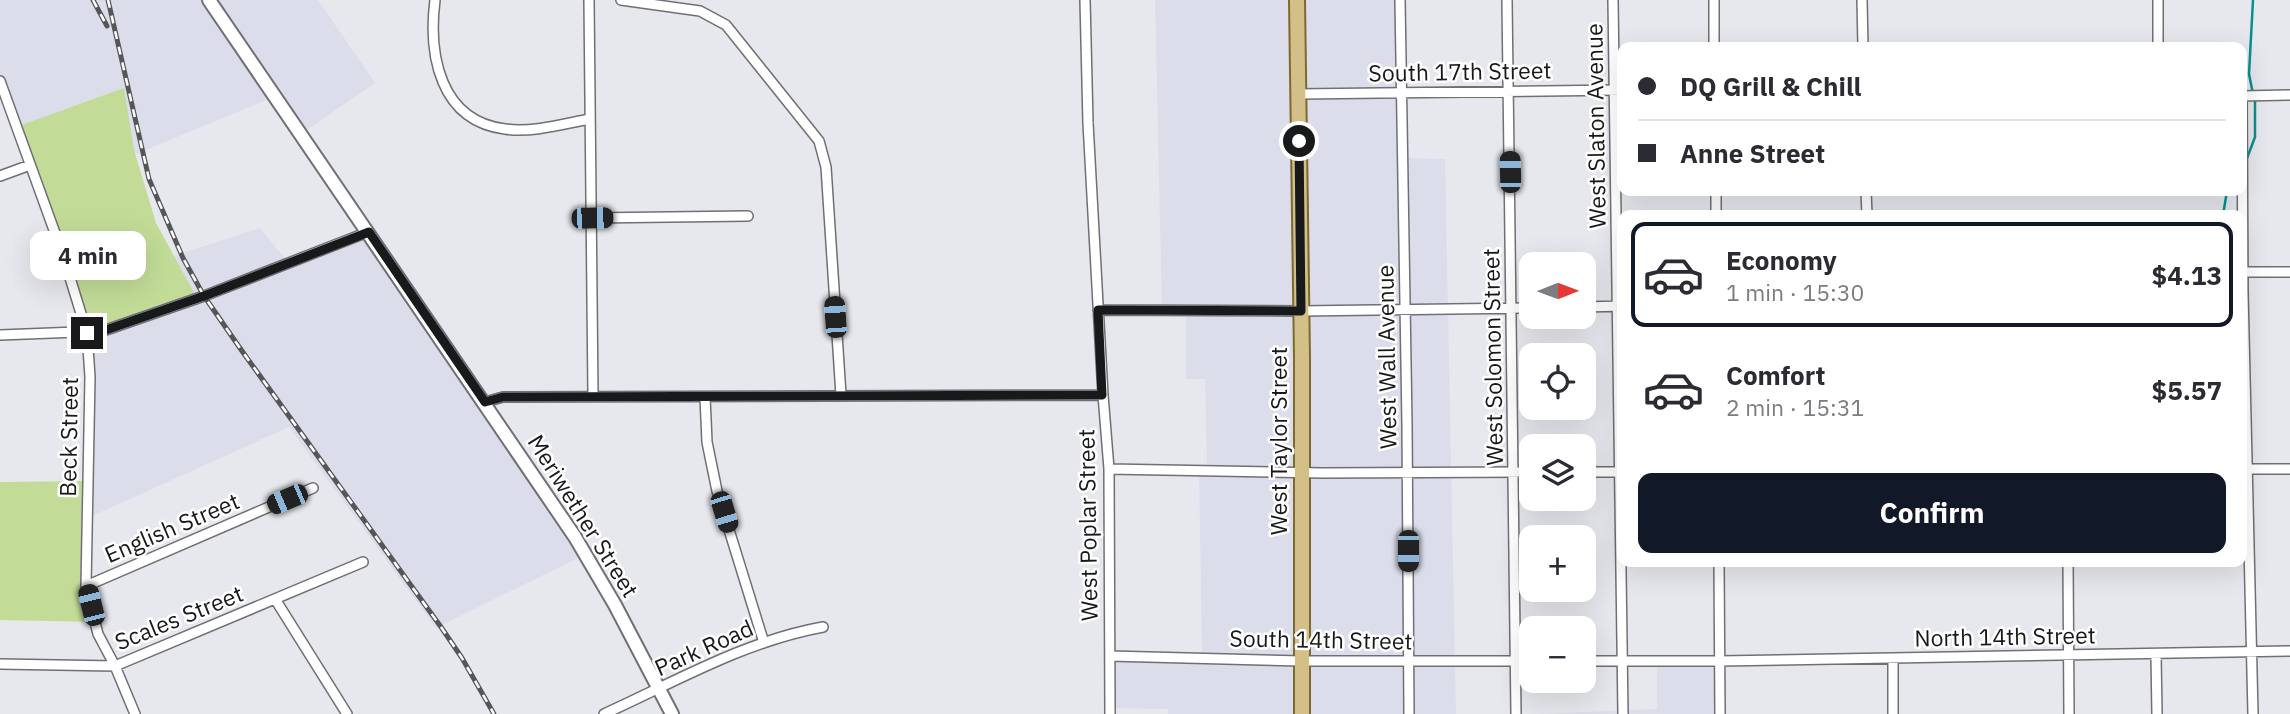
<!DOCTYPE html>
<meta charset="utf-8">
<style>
:root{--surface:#fff;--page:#f2f2f3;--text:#2b2b33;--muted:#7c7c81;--line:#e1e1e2;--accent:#111827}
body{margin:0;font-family:"IBM Plex Sans",sans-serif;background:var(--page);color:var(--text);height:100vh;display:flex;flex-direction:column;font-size:26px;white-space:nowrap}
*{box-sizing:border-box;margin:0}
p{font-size:23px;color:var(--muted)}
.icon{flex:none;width:38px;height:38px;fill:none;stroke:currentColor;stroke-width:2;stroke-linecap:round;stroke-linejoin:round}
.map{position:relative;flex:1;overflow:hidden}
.panel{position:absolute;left:1617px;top:210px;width:630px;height:357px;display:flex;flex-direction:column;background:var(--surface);border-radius:14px;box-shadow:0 7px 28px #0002}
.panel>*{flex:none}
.banner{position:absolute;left:1617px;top:42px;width:630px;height:154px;border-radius:14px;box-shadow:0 7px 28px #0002;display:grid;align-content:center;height:154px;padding:0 21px;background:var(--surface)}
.needle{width:46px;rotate:89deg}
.fabs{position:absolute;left:1519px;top:252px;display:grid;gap:14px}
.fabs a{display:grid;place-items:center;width:77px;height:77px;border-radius:14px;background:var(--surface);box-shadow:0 7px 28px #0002;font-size:35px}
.end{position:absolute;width:32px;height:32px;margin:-16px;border:9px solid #18191a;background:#fff;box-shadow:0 0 0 4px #fff}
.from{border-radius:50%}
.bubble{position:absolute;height:49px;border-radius:14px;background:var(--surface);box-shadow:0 7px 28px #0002;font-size:23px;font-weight:800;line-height:49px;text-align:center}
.car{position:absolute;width:21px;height:42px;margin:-21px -10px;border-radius:9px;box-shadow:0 0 5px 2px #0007;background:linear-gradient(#222 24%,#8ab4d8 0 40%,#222 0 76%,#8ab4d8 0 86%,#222 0)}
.banner b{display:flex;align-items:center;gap:24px;height:66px;font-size:26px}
.banner b+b{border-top:2px solid var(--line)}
.banner i{width:18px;height:18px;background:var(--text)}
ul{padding:12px 0 0;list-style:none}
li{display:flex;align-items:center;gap:21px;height:105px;margin:0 14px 10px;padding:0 7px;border:4px solid transparent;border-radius:14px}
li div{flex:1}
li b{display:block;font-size:26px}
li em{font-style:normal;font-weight:800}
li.selected{border-color:var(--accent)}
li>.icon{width:63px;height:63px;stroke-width:1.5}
.primary-button{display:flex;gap:14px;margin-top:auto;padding:14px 21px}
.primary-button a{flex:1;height:80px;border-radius:14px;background:var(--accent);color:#fff;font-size:28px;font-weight:800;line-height:80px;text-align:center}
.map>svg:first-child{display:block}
.built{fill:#dcddea}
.green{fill:#c2dc97}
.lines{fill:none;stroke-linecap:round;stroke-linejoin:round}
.stream{stroke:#0a8e90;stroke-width:2.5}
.minor-casing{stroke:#6f7075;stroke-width:12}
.tertiary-casing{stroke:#6f7075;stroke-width:16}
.primary-casing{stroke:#7e692e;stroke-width:18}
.minor{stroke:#fff;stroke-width:9}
.tertiary{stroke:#fff;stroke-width:12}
.primary{stroke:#d3bf88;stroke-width:14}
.rail-casing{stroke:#555658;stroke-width:5}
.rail{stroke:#fff;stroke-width:2.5;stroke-dasharray:8;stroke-linecap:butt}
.route{stroke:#18191a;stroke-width:9}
.labels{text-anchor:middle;stroke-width:5;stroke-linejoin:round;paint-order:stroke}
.street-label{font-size:23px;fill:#18191a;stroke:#fff}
</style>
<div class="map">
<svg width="2290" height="714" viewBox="0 0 2290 714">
<rect width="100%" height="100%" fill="#e7e8ed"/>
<path class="built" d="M0 0H318L375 83 304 132 276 96 136 154 134 150 16 127 0 79Z
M1155 0H1402L1403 158 1445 159 1456 714H1168V709L1112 708 1114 656 1202 657 1199 467 1207 466 1205 379H1186V311H1162Z
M260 228 290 265 366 236 586 554 436 628 289 427 90 517 91 333 197 298 174 256Z
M1718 659V714H1537L1657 709V660Z"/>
<path class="green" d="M124 88 134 150 156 223 197 298 91 333 16 127Z
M91 481 89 563 97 622 0 620V482Z"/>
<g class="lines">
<path class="stream" d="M2253 94 2249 74 2253 0
M2246 161 2255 137V100
M2223 215 2227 191"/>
<defs>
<path id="minor" d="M435 0C428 55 440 121 505 129 532 133 563 124 590 119
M589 0 593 396
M621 0 700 11 726 25 819 141 826 167 841 395
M1085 0 1088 123 1103 395 1109 469 1110 714
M1400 0 1407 424 1409 714
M1507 0 1516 714
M1613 0 1623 714
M1714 0V47
M1862 0 1863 47
M2158 0V47
M0 81 63 255 87 333 90 377 86 586 98 634 115 666 135 714
M1298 94 1622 90
M2242 96 2243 292 2253 714
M2242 96 2290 95
M0 176 30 165
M1716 191V215
M1866 191 1867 215
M591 218 748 216
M2244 272H2290
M1584 307 1622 306
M1098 310 1301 311 1531 308
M0 335 103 331 204 296 368 232
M705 397 707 442 717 491 764 643
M485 402 503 397 1103 395
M1109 469 1322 473 1531 472
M2243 469H2290
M1584 472H1622
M1719 562 1720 714
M2068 562 2069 714
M86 586 313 488
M275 599 347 714
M2156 655 2157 714
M1110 656 1302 661H1531
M1893 658V714
M1584 661H1720L2290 651
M0 664 115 666 363 562
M604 714C675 682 745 641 823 627"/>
<path id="tertiary" d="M209 0 575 537 615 605 672 714"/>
<path id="primary" d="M1297 0 1302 358V714"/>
</defs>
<use href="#minor" class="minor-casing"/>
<use href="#tertiary" class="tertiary-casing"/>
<use href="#primary" class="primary-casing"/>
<use href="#minor" class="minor"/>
<use href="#tertiary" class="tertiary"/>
<use href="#primary" class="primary"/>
<defs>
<path id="rail" d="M93 0 107 26
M108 0 149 179 183 258 204 296 242 351 441 627 462 658 494 714"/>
</defs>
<use href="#rail" class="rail-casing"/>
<use href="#rail" class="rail"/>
</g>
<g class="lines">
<path class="route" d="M87 333 103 331 204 296 369 232 485 402 503 397 1102 395 1098 310 1301 311 1299 141"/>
</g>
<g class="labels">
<g class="street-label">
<text transform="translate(1460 72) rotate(-1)" y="8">South 17th Street</text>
<text transform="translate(1596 126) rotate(-91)" y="8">West Slaton Avenue</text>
<text transform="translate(1387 357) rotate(-91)" y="8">West Wall Avenue</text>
<text transform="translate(1493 357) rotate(-91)" y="8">West Solomon Street</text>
<text transform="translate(69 437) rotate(-89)" y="8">Beck Street</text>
<text transform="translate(1279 441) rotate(-90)" y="8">West Taylor Street</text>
<text transform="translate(583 516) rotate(58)" y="8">Meriwether Street</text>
<text transform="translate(1088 525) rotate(-91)" y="8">West Poplar Street</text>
<text transform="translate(172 528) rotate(-23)" y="8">English Street</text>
<text transform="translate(179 618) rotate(-22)" y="8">Scales Street</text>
<text transform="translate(2005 637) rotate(-1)" y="8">North 14th Street</text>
<text transform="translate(1321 640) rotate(1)" y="8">South 14th Street</text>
<text transform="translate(704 648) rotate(-24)" y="8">Park Road</text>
</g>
</g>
</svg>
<div class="fabs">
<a><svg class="needle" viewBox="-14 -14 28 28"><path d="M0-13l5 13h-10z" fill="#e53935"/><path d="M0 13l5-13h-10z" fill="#7c7c81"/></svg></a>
<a><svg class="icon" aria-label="locate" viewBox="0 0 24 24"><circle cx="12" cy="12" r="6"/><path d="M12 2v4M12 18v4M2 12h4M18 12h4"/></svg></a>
<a><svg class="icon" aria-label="layers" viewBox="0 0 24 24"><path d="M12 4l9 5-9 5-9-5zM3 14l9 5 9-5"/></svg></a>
<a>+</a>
<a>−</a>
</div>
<i class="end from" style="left:1299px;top:141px"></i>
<i class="end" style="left:87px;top:333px"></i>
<div class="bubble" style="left:30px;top:231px;width:116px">4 min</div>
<i class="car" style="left:1510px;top:172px;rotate:359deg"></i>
<i class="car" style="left:592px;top:218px;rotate:89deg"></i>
<i class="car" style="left:835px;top:317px;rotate:356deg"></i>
<i class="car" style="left:287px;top:499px;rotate:247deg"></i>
<i class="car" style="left:724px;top:512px;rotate:163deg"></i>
<i class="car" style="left:1408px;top:551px;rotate:180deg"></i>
<i class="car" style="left:91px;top:605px;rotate:346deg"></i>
<div class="banner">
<b><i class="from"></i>DQ Grill &amp; Chill</b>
<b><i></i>Anne Street</b>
</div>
<section class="panel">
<ul>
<li class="selected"><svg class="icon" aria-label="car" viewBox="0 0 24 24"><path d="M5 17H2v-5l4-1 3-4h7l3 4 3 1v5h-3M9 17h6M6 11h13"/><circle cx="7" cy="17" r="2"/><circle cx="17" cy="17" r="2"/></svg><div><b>Economy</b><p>1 min · 15:30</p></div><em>$4.13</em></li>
<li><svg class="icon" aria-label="car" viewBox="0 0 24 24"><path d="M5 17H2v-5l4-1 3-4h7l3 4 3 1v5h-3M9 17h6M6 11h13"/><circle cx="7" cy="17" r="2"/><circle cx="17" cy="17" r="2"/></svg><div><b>Comfort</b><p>2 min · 15:31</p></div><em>$5.57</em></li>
</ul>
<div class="primary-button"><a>Confirm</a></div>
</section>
</div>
